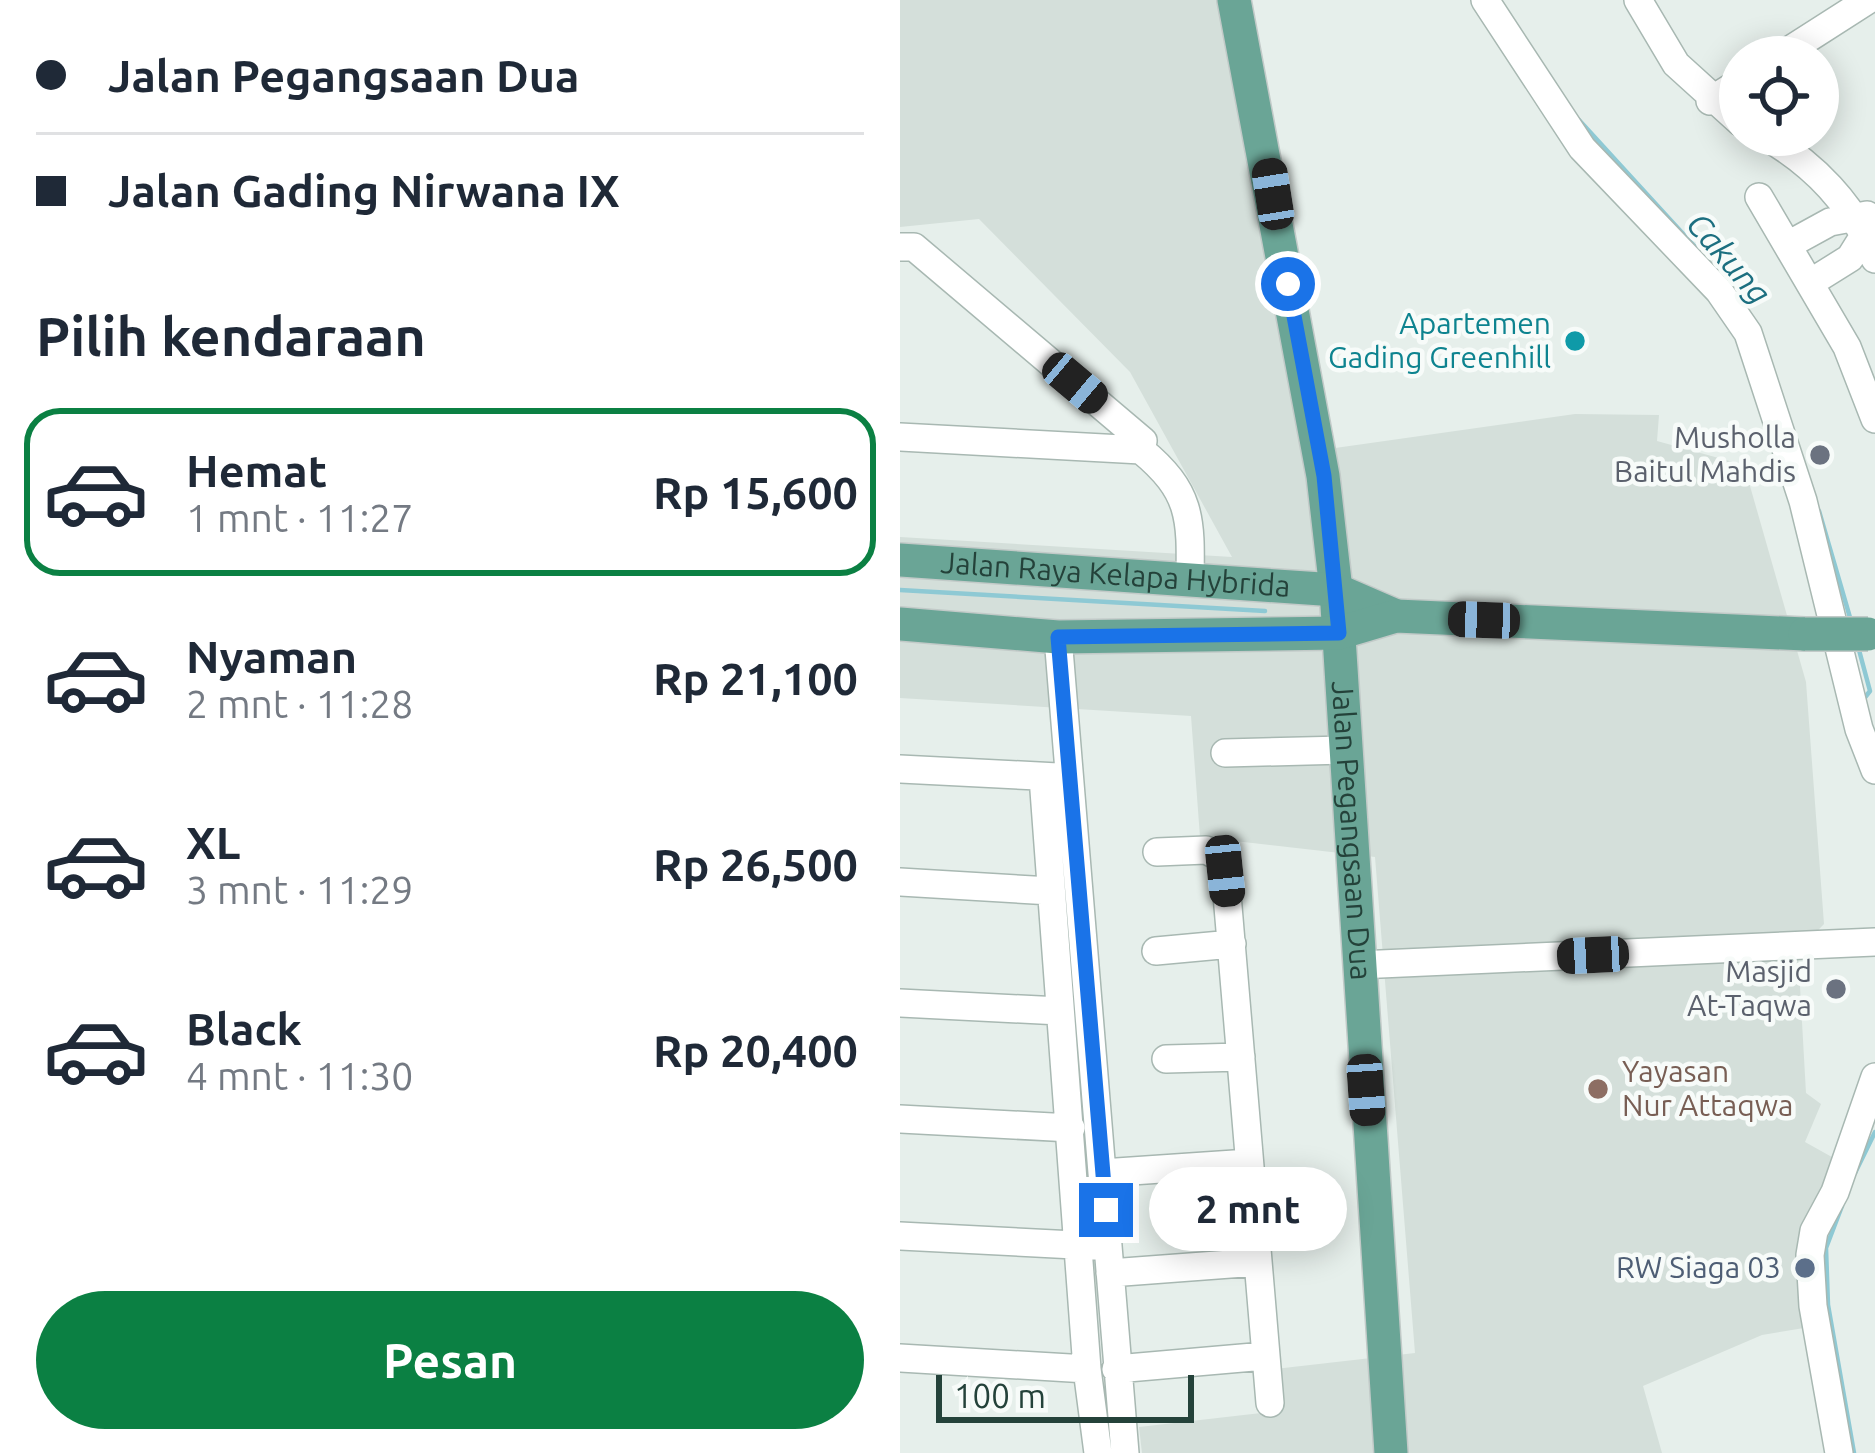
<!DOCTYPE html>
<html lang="id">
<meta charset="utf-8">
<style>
:root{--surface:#fff;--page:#f6f6f7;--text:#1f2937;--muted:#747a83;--line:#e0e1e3;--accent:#0b8043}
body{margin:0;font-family:Ubuntu,sans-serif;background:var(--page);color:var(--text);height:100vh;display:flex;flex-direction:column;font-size:45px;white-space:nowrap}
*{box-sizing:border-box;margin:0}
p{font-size:39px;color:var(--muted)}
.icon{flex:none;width:66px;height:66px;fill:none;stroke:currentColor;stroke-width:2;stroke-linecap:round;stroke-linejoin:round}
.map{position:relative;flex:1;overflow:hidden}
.details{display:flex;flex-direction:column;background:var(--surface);width:900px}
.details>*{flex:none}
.banner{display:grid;align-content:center;height:264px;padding:0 36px;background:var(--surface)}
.buttons{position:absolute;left:819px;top:36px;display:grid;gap:24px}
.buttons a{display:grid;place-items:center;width:120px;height:120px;border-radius:50%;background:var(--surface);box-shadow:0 6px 30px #0003;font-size:60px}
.scale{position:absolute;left:36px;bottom:30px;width:258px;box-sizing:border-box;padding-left:12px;border:6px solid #24423a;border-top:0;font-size:33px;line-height:42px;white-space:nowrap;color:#24423a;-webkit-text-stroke:9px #f7fbf9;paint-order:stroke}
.end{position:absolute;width:54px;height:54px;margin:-27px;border:15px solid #1a73e8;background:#fff;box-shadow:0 0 0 6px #fff}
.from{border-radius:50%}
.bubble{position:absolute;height:84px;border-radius:42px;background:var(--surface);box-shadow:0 6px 30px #0003;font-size:39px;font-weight:600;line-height:84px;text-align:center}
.car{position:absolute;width:36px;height:72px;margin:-36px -18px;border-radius:15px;box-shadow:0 0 9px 3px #0007;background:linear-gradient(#222 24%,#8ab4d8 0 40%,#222 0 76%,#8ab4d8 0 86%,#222 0)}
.banner b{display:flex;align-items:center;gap:42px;height:114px;font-size:45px}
.banner b+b{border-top:3px solid var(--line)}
.banner i{width:30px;height:30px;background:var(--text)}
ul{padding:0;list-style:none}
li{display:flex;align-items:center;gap:36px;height:168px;margin:0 24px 18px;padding:0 12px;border:6px solid transparent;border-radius:36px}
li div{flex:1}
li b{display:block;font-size:45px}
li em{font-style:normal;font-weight:600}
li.selected{border-color:var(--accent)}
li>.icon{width:108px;height:108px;stroke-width:1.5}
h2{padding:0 36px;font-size:54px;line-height:144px}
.action{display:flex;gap:24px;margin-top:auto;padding:24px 36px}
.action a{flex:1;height:138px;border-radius:72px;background:var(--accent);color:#fff;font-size:48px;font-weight:600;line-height:138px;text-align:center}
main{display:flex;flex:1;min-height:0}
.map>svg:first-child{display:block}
.built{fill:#d4dfda}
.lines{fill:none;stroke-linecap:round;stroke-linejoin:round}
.stream{stroke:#8ec9d4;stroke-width:4.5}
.minor-casing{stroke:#a8b8b2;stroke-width:30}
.major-casing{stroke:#c2cac8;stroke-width:36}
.minor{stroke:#fff;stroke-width:27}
.major{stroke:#6aa596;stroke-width:33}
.major-bridge-casing{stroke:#c2cac8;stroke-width:36;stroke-linecap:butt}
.major-bridge{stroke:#6aa596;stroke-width:33}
.route{stroke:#1a73e8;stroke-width:15}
.culture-dot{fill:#0f9aa8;stroke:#f7fbf9;stroke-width:4.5}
.worship-dot{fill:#6b7280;stroke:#f7fbf9;stroke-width:4.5}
.education-dot{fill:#8d6e63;stroke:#f7fbf9;stroke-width:4.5}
.service-dot{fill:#5c6f8a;stroke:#f7fbf9;stroke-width:4.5}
.labels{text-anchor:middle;stroke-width:9;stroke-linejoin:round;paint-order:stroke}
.culture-label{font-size:30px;fill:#0d838f;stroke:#f7fbf9;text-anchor:end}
.worship-label{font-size:30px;fill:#5b616d;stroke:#f7fbf9;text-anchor:end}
.street-label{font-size:30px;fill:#24423a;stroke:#f7fbf9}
.education-label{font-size:30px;fill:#785e54;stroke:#f7fbf9;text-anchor:start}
.service-label{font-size:30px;fill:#4e5e75;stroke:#f7fbf9;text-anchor:end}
.water-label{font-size:33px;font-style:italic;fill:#1c6f80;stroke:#f7fbf9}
</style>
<main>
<section class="details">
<div class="banner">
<b><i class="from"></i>Jalan Pegangsaan Dua</b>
<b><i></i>Jalan Gading Nirwana IX</b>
</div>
<h2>Pilih kendaraan</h2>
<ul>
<li class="selected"><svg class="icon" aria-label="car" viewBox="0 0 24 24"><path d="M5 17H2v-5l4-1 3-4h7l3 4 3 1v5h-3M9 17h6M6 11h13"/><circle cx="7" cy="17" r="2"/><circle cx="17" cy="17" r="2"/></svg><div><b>Hemat</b><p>1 mnt · 11:27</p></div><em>Rp 15,600</em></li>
<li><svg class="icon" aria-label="car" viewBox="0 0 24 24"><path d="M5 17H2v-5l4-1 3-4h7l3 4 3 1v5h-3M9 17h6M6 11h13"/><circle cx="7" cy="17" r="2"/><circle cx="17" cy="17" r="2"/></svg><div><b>Nyaman</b><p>2 mnt · 11:28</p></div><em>Rp 21,100</em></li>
<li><svg class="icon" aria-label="car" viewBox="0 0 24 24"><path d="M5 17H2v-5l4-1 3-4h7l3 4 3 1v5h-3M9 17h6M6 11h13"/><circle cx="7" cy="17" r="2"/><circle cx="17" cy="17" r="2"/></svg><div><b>XL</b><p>3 mnt · 11:29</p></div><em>Rp 26,500</em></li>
<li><svg class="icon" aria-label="car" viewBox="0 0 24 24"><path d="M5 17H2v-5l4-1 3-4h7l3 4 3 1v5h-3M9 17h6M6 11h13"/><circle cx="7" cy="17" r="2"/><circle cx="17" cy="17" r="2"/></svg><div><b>Black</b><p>4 mnt · 11:30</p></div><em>Rp 20,400</em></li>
</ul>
<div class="action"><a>Pesan</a></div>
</section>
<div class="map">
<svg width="975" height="1453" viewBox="0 0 975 1453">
<rect width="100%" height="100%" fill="#e6efeb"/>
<path class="built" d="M0 0H317L376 167 414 451 675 414 759 415 757 441 844 465 906 682 924 924 898 951 906 1093 921 1104 905 1142 939 1161 897 1241 910 1327 862 1335 743 1386 762 1453H242L239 1427 378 1411 375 1369 515 1353 475 857 300 837 291 716 0 698V537L332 557 230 372 79 219 0 227Z"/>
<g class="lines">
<path class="stream" d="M679 120 797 249
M919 511 951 621
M0 590 365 611
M959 650 970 691 963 700
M955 1173 975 1132
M942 1206 926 1248 928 1305 954 1453"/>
<defs>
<path id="minor" d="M585 0 682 148 819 291 848 333 903 501 959 729 975 770
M738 0 776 64 840 122
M879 57 968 0
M810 101 840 82
M863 135C913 163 954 205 975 259
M859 197 947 347 975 419
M888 245 930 222 967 215
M0 247H14L243 441 241 450C292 492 291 518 290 581
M910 283 950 258 970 226
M0 437 241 450
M158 637 225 1453
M325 753 445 750
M0 769 158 777
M257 852 306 850 320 857 325 871 370 1403
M0 882 151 891
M256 951 332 944
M458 965 975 942
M0 1003 160 1011
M266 1059 341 1057
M0 1119 171 1128
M202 1173 349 1163
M0 1236 194 1246
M210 1273 357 1262
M0 1358 187 1369 143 777
M187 1369 198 1453
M216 1369 365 1356
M939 1453 913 1306 910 1255 914 1231 935 1192 975 1077"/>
<g id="major">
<path id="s1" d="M334 0 423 476 436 590 491 1453"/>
<path id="s2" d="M0 560 436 590 496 616"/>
<path d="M0 624 158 637 439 633 496 616 905 634"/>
</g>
</defs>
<use href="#minor" class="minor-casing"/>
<use href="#major" class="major-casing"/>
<use href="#minor" class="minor"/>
<use href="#major" class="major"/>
<defs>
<path id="major-bridge" d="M905 634H968"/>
</defs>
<use href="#major-bridge" class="major-bridge-casing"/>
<use href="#major-bridge" class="major-bridge"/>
</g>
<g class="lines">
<path class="route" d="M206 1210 158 637 439 633 424 476 388 284"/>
</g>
<circle class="culture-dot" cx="675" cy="341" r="12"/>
<g class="worship-dot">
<circle cx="920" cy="455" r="12"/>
<circle cx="936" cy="989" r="12"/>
</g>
<circle class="education-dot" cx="698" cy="1089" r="12"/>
<circle class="service-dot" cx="905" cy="1268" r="12"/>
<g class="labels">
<g class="culture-label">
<text x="651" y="334">Apartemen<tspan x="651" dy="34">Gading Greenhill</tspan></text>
</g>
<g class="worship-label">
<text x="896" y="448">Musholla<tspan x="896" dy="34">Baitul Mahdis</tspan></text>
<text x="912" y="982">Masjid<tspan x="912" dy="34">At-Taqwa</tspan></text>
</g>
<g class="street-label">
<text dy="10" stroke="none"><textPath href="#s2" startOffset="216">Jalan Raya Kelapa Hybrida</textPath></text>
<text dy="10" stroke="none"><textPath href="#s1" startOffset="840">Jalan Pegangsaan Dua</textPath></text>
</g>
<g class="education-label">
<text x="722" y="1082">Yayasan<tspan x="722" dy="34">Nur Attaqwa</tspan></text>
</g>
<g class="service-label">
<text x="881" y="1278">RW Siaga 03</text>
</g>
<g class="water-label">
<text transform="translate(829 258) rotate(49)" y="12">Cakung</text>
</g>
</g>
</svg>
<div class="buttons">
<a><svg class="icon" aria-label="locate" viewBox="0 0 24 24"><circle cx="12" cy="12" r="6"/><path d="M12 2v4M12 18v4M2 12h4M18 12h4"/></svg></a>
</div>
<div class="scale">100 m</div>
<i class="end from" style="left:388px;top:284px"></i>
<i class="end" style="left:206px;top:1210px"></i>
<div class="bubble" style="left:249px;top:1167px;width:198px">2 mnt</div>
<i class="car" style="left:373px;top:194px;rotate:351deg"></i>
<i class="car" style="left:175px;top:383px;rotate:130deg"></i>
<i class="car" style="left:584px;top:620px;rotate:272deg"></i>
<i class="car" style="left:325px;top:871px;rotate:174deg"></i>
<i class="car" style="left:693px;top:955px;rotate:267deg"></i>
<i class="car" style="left:466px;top:1090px;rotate:176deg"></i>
</div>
</main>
